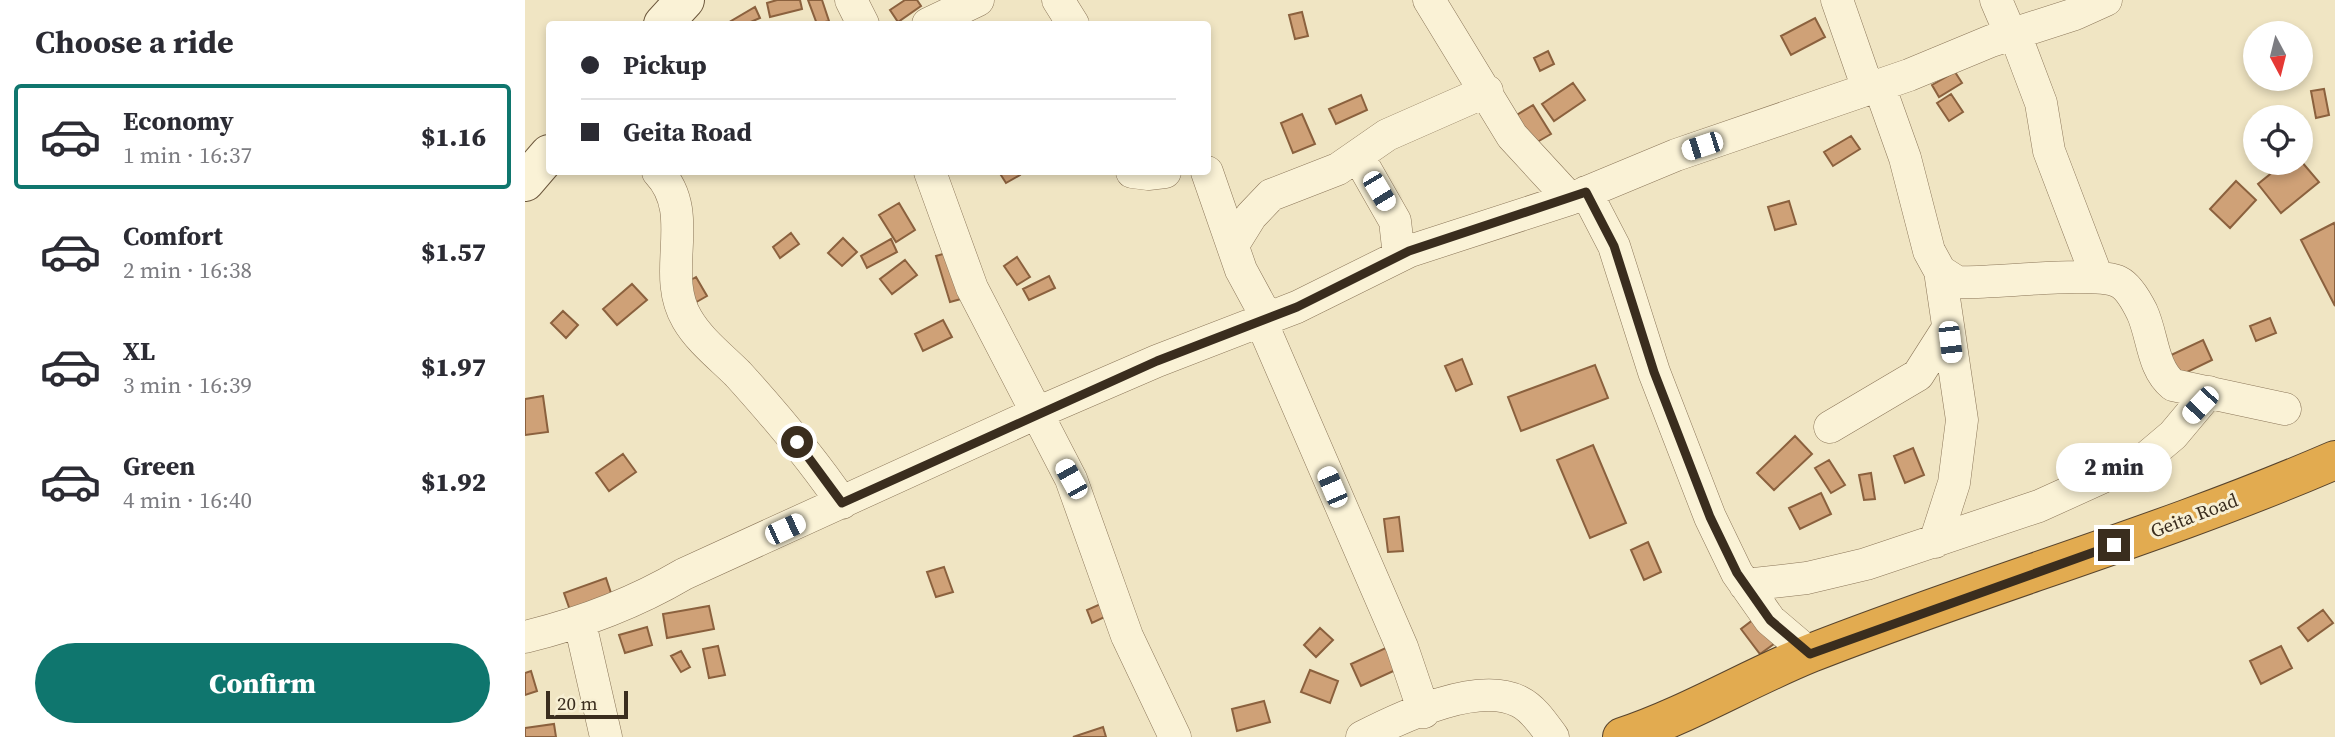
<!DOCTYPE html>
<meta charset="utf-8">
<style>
:root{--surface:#fff;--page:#f7f7f7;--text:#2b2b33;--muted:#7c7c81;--line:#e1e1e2;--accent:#0f766e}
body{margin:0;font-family:"Source Serif 4",serif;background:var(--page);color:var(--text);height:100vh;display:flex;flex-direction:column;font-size:26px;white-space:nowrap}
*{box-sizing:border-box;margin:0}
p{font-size:23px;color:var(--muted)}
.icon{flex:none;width:38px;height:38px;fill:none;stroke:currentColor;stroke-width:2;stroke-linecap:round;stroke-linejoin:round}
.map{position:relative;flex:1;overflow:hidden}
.panel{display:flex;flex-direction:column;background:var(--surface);width:525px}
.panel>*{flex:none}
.banner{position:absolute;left:21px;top:21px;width:665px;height:154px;border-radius:7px;box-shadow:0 4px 10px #0003;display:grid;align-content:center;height:154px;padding:0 35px;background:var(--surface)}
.needle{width:46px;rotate:173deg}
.buttons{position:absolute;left:1718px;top:21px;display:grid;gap:14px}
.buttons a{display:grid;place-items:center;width:70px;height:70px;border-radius:50%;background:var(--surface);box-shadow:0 4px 10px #0003;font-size:35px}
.scale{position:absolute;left:21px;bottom:18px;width:82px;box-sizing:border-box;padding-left:7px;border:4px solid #3a2d1e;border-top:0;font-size:19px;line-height:24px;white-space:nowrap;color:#3a2d1e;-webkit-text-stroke:5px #f7efd3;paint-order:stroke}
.end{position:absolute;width:32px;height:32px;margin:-16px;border:9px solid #3a2d1e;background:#fff;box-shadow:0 0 0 4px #fff}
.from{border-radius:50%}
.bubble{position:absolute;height:49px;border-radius:24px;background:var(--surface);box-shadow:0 4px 10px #0003;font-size:23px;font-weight:800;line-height:49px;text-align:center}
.car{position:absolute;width:21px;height:42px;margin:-21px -10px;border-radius:9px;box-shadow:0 0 5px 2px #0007;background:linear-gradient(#fff 24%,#345 0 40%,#fff 0 76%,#345 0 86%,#fff 0)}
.banner b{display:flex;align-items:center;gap:24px;height:66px;font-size:26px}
.banner b+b{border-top:2px solid var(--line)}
.banner i{width:18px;height:18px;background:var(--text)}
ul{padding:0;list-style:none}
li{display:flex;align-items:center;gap:21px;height:105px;margin:0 14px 10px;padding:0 21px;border:4px solid transparent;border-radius:7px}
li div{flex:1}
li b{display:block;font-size:26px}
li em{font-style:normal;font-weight:800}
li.on{border-color:var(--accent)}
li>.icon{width:63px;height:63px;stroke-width:1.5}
h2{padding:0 35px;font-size:32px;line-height:84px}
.primary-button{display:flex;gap:14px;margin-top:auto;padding:14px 35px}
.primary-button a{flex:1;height:80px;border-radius:42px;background:var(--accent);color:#fff;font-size:28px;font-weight:800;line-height:80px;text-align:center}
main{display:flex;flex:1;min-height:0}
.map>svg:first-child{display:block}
.building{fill:#cfa177;stroke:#8b613e;stroke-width:2}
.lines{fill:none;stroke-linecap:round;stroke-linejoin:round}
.street-casing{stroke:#8b7659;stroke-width:33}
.secondary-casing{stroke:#6c573c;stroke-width:40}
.highway-casing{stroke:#58442d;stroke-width:40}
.street{stroke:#faf2d6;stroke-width:32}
.secondary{stroke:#faf2d6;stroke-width:38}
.highway{stroke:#e2ab50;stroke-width:38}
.route{stroke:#3a2d1e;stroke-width:9}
.labels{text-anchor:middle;stroke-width:6;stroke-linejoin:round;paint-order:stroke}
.street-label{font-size:19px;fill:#3a2d1e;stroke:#f7efd3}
</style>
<main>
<section class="panel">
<h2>Choose a ride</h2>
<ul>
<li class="on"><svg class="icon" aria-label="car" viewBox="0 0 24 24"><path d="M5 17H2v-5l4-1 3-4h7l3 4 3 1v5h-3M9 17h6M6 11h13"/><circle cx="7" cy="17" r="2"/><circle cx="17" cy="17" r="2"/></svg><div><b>Economy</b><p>1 min · 16:37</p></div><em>$1.16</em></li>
<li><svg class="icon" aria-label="car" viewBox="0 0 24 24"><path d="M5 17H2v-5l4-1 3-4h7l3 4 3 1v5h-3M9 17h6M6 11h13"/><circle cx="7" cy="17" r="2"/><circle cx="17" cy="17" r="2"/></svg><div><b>Comfort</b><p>2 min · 16:38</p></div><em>$1.57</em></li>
<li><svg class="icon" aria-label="car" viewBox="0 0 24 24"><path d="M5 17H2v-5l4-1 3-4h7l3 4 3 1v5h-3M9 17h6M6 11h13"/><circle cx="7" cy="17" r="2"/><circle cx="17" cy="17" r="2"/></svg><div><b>XL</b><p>3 min · 16:39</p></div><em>$1.97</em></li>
<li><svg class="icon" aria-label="car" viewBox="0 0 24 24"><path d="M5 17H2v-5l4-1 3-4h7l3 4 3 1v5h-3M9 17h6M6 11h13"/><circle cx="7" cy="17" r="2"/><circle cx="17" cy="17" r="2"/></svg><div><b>Green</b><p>4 min · 16:40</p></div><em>$1.92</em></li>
</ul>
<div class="primary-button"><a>Confirm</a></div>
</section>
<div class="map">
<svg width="1810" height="737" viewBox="0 0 1810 737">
<rect width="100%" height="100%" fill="#f0e5c3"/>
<path class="building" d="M252 0H275L277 9 245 17 242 3Z
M283 0H297L304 21 292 24Z
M380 0H392L396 6 373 22 365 10Z
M230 7 235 18 221 24H201Z
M777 12 783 36 770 39 764 15Z
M1290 18 1300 37 1266 55 1256 36Z
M1023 51 1029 64 1015 71 1009 58Z
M1430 72 1437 83 1414 97 1407 85Z
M1048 83 1060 100 1029 121 1017 104Z
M1799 89 1804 115 1791 118 1786 91Z
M1426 94 1438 112 1424 121 1412 103Z
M836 95 842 110 811 124 804 109Z
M1008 105 1026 134 1007 145 990 116Z
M777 114 790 144 768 153 756 123Z
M1326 136 1335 149 1308 166 1299 152Z
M1776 161 1794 182 1756 213 1733 184 1759 163Z
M474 172H494L495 175 481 183Z
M1711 181 1731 200 1705 228 1685 209Z
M1264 201 1271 224 1250 230 1243 207Z
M374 203 390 230 371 242 354 215Z
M1809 223 1810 226V306L1776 240Z
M266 233 274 244 255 258 248 247Z
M318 238 332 252 317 266 303 253Z
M366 239 372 252 342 268 336 256Z
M432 250 447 296 425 302 411 256Z
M492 257 505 277 492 285 479 266Z
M380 260 392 275 367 294 355 279Z
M524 276 530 288 504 300 498 289Z
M171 277 182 296 168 304 157 285Z
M107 284 122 300 92 325 78 309Z
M38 311 53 325 41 338 26 323Z
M1745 318 1751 333 1731 341 1725 326Z
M418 320 427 337 398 351 390 334Z
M1678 340 1687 360 1654 376 1644 356Z
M937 359 947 384 931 391 920 366Z
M1070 365 1083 398 996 431 983 397Z
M18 396 23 432 0 435V399Z
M1270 436 1287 454 1249 490 1232 473Z
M1068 445 1101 523 1065 538 1032 460Z
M1388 448 1399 475 1380 483 1369 456Z
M98 454 111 472 84 491 71 473Z
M1304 460 1320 485 1306 493 1290 468Z
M1346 473 1350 499 1339 500 1334 475Z
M1296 493 1306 514 1275 529 1264 508Z
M874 517 878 551 863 552 859 519Z
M1123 542 1136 572 1119 580 1106 550Z
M419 567 428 592 411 597 402 572Z
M81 578 88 599 46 613 39 593Z
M580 602 586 614 567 623 562 610Z
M184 606 189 629 142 638 138 614Z
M1798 610 1808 623 1783 641 1773 628Z
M1233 616 1253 641 1235 654 1216 629Z
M122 627 127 645 100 653 94 635Z
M795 628 808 640 791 657 779 645Z
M193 646 200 675 184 678 178 649Z
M865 646 875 668 836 686 826 664Z
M1756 646 1767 668 1736 684 1725 661Z
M156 651 165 667 156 672 146 656Z
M785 670 813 681 805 703 776 692Z
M6 671 12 691 0 695V673Z
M739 701 745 722 712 731 707 709Z
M29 724 31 737H0V728Z
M578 727 581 737H548Z"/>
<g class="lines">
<defs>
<path id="street" d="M326 0 338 24
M533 0 548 24
M904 0 987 136 1045 199
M1312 0 1343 89
M1471 0 1486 35
M403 24 453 0
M1490 34 1516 103 1524 151 1572 277
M1354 85 1380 158 1404 251 1415 271 1432 282C1467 284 1570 270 1594 282 1604 287 1612 302 1617 312 1628 336 1627 368 1648 385L1760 409
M833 156 870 221 874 256
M133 172C173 214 134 272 162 319 174 340 196 357 213 374 250 415 286 457 317 503
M405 172 447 288 546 479 602 636 650 737
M607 172 623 174 640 172
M682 172 716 270 742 318
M1061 192 1089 246 1129 372 1185 517 1212 573 1245 620 1285 654
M708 245 726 216 746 195 813 169 862 135 962 91
M736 321 877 647 899 712
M1305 427 1393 375 1423 328
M1410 542 1429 483 1437 420 1415 271
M1220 585 1282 578 1341 564 1514 506 1622 457 1648 435 1684 392
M55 623 81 737
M0 637C57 623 108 604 159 574L514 412 632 361 772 307 885 251 1045 199 1151 155 1384 75 1466 41 1550 14 1581 0
M837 737C876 717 954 680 995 702 1009 709 1019 725 1028 737"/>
<path id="secondary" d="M138 24 160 0
M0 182 24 154"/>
<path id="highway" d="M1097 737C1163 715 1222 679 1286 653 1459 585 1639 534 1810 460"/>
</defs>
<use href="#street" class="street-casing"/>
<use href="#secondary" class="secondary-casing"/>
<use href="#highway" class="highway-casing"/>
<use href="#street" class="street"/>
<use href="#secondary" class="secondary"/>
<use href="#highway" class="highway"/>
</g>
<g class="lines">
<path class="route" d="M272 442 317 503 632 361 772 307 884 251 1061 192 1089 246 1129 372 1185 517 1212 573 1245 620 1285 654 1589 545"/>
</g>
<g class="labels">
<g class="street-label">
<text transform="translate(1669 515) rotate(-21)" y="7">Geita Road</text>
</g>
</g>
</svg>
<div class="buttons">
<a><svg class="needle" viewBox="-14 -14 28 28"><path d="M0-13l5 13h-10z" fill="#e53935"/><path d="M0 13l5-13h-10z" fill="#7c7c81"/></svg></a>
<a><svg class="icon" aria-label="locate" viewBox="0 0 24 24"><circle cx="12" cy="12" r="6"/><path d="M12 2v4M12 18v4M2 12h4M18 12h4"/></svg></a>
</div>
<div class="scale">20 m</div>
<i class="end from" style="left:272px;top:442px"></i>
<i class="end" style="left:1589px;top:545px"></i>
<div class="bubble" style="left:1531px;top:443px;width:116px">2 min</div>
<i class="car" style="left:1177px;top:146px;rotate:252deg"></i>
<i class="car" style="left:854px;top:191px;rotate:149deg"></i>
<i class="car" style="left:1425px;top:342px;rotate:173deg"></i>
<i class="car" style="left:1675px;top:405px;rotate:223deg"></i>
<i class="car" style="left:546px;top:479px;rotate:331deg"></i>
<i class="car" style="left:807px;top:487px;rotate:337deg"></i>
<i class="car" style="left:260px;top:529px;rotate:65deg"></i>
<div class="banner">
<b><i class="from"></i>Pickup</b>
<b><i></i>Geita Road</b>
</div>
</div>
</main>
